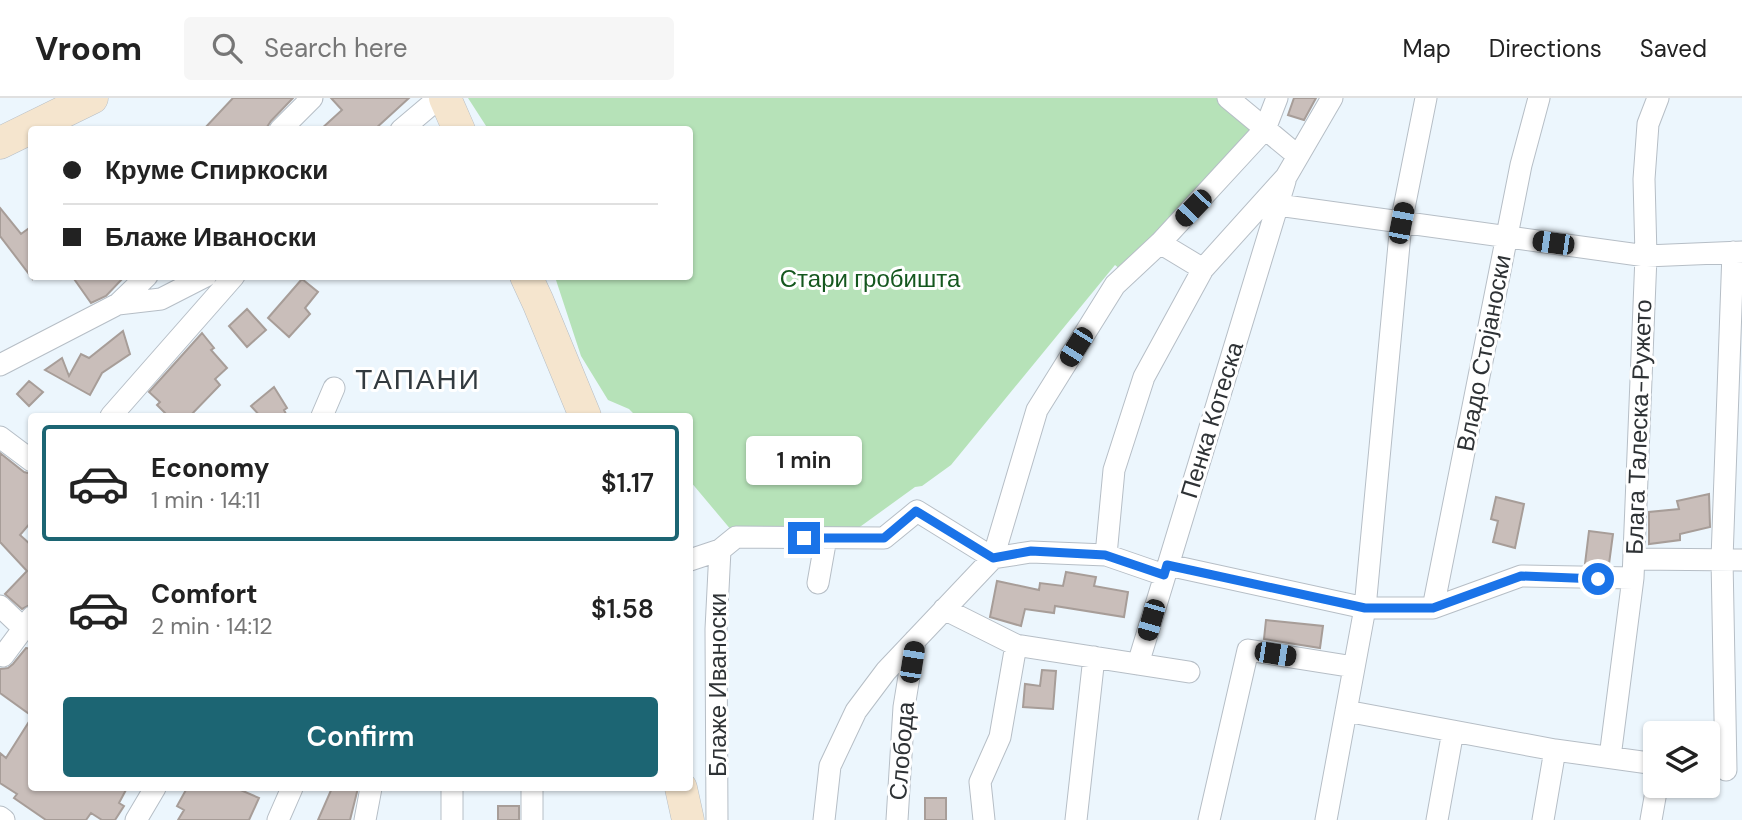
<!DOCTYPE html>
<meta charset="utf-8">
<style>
:root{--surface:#fff;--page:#f6f6f6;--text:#222;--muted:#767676;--line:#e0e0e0;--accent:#1c6573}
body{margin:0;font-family:"DM Sans",sans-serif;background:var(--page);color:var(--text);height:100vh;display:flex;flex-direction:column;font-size:26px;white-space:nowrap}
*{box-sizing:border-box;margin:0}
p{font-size:23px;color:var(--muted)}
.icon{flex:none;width:38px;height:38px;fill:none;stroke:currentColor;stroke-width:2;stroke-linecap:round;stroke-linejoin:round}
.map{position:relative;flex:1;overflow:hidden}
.details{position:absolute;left:28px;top:315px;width:665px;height:378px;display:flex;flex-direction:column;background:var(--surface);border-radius:7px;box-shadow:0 2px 5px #0004}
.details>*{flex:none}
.hud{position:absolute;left:28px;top:28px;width:665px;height:154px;border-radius:7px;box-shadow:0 2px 5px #0004;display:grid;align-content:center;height:154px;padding:0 35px;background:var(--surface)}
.controls{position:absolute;left:1643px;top:623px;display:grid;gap:14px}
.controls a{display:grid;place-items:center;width:77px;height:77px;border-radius:7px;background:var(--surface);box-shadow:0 2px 5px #0004;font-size:35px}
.end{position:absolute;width:32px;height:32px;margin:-16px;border:9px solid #1a73e8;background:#fff;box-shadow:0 0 0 4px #fff}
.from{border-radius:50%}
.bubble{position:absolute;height:49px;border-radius:7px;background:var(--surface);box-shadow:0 2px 5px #0004;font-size:23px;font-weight:600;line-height:49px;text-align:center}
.car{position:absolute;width:21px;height:42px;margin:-21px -10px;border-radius:9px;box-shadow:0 0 5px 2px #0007;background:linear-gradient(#222 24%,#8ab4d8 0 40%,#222 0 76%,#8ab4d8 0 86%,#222 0)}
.hud b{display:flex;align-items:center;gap:24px;height:66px;font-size:26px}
.hud b+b{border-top:2px solid var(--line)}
.hud i{width:18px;height:18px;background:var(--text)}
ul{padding:12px 0 0;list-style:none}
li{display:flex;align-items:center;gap:21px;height:116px;margin:0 14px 10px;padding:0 21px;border:4px solid transparent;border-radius:7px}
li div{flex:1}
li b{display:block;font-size:26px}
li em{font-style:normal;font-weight:600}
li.active{border-color:var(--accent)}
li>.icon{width:63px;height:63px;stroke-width:1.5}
.button{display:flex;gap:14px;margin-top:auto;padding:14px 35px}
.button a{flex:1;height:80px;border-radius:7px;background:var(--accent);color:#fff;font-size:28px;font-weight:600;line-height:80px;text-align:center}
header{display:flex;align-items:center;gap:42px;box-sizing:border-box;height:98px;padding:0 35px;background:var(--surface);border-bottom:2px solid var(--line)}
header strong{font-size:33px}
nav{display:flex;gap:38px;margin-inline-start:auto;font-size:24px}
.search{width:490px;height:63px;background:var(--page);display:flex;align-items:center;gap:18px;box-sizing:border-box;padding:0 24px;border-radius:7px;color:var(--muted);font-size:26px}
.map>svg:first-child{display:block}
.green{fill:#b6e2b8}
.building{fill:#c9beba;stroke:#a79d98;stroke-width:2}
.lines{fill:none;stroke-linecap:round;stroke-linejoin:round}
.street-casing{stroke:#b6bec6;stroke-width:23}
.secondary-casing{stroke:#b6bec6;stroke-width:33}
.street{stroke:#fff;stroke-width:21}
.secondary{stroke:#f5e5ce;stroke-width:32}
.route{stroke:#1a73e8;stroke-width:9}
.labels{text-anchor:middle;stroke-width:6;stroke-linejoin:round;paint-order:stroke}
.park-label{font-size:24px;fill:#14571e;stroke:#fff}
.street-label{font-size:24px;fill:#2e3235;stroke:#fff}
.quarter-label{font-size:28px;letter-spacing:2px;fill:#323a3f;stroke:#fff}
</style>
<header>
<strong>Vroom</strong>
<div class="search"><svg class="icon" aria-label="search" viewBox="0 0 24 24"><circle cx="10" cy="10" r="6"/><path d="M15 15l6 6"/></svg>Search here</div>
<nav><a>Map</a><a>Directions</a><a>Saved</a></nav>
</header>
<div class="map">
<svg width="1742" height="722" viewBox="0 0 1742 722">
<rect width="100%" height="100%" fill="#ecf6fd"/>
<path class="green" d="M468 0H1220L1258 32 1121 172 1115 167 951 367 922 388 915 389 857 431 732 433 690 383V318H636L629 311 608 302 581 258 555 179 690 178V32L488 31Z"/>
<path class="building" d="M233 0H293L271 23 265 32H203Z
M331 0H409L374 32H320L342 12Z
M1294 0H1316L1304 22 1288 17Z
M0 110 21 136 32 128V180L0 138Z
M72 178H125L106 198 91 205Z
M302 181 318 194 305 210 310 216 289 239 268 220Z
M247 211 266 232 247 249 229 228Z
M123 233 130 256 102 275 90 297 45 272 62 260 69 278 81 256 89 260Z
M202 235 214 250 211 252 227 270 215 281 220 287 190 318H168L157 307 160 304 149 294Z
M29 283 43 294 29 308 17 296Z
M274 289 287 310 284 312 287 318H260L251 308Z
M0 355 24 374 32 376V423L20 437 32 448V506L22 511 5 496 27 473 0 444Z
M1709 396 1710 429 1680 436V442L1649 446V414L1679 411 1677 403Z
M1496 399 1524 406 1515 450 1493 444 1498 423 1491 421Z
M1589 433 1613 436 1609 466H1585Z
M1066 474 1096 479 1094 488 1128 494 1124 519 1055 508 1054 515 1025 511 1021 528 990 519 997 483 1039 492 1040 485 1063 488Z
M1266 522 1323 528 1320 550 1264 541Z
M26 550 32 551V618L0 595V571L8 570 13 566Z
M1042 572 1056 573 1053 611 1023 609 1025 586 1040 588Z
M32 619V690H127L119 705 124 708 115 722H102L91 715 86 722H46L14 700 17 696 0 685V655L6 660Z
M187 690H236L259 700 249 722H178L184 712 177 708Z
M332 690H358L350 722H318Z
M925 700H946V722H925Z
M498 708H519V722H498Z"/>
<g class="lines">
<defs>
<path id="street" d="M1228 0 1298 58
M280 32 312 0
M401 32 439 0
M1268 99 1278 107 1646 158 1742 154
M1160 145 1203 171
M118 206 161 201 206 178
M0 267 118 206 147 178
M111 318 234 178
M322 318 334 290
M0 339 32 363
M1106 457 1114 372 1144 279 1203 171 1286 79 1332 0
M993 460 1031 454 1106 457 1164 477
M1634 461 1742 462
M690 462 720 452 736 439 884 440 917 413 993 460
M1168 467 1365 510H1433L1521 478 1633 480
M818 485 826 440
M0 508 23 530
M1433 510 1521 67 1539 0
M944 511 1016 547 1189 574
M3 558 32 519
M1138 566 1285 83
M1346 613 1555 652 1656 666
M1610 659 1633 480 1646 158 1644 81 1648 26 1658 0
M1726 672 1722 461 1733 154
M0 719 4 722
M136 722 155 690
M278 722 292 690
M365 722 371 690
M452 722V690
M532 722V690
M717 722 716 531 720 452
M824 722 830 668 856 613 886 573 993 460 1037 312 1115 187 1160 145 1265 31 1277 0
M897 722 904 609 915 542
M984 722 980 684 1000 639 1016 547
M1076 722 1094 559
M1209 722 1248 552 1354 569
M1326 722 1365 510 1401 125 1426 0
M1437 722 1453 633
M1543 722 1555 652
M1651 722 1657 688"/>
<path id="secondary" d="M445 0 459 32
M0 45 92 0
M526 178 538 204 585 318
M681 690 688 722"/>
</defs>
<use href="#street" class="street-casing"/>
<use href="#secondary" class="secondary-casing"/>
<use href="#street" class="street"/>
<use href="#secondary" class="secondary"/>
</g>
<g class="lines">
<path class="route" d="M804 440H884L916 413 993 460 1031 453 1105 457 1164 477 1167 467 1365 510H1433L1521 478 1598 481"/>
</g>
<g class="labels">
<g class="park-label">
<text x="870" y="189">Стари гробишта</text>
</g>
<g class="street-label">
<text transform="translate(1484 255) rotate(-79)" y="8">Владо Стојаноски</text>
<text transform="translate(1212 322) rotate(-73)" y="8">Пенка Котеска</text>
<text transform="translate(1639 329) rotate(-88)" y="8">Блага Талеска-Ружето</text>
<text transform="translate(718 587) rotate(-90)" y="8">Блаже Иваноски</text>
<text transform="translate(902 653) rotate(-85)" y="8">Слобода</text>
</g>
<g class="quarter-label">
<text x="418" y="291">ТАПАНИ</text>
</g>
</g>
</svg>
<div class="controls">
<a><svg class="icon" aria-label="layers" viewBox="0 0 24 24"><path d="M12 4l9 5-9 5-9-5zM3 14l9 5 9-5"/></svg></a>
</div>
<i class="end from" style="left:1598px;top:481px"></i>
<i class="end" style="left:804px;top:440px"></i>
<div class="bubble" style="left:746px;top:338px;width:116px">1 min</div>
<i class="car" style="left:1193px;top:110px;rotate:224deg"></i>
<i class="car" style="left:1401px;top:125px;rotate:11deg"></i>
<i class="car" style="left:1553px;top:145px;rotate:278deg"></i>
<i class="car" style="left:1076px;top:249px;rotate:212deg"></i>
<i class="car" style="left:1151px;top:522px;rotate:196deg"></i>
<i class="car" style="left:1275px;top:556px;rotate:99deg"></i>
<i class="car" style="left:912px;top:564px;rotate:9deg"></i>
<div class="hud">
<b><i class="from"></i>Круме Спиркоски</b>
<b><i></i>Блаже Иваноски</b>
</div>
<section class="details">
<ul>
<li class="active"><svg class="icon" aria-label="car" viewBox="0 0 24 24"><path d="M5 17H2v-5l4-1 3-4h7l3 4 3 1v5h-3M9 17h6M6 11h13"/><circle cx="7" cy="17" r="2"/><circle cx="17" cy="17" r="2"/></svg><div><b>Economy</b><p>1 min · 14:11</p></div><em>$1.17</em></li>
<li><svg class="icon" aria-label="car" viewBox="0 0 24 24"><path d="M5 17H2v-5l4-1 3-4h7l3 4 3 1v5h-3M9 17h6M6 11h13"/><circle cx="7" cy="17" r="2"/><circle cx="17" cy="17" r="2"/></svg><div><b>Comfort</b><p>2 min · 14:12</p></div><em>$1.58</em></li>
</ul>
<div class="button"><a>Confirm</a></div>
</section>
</div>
